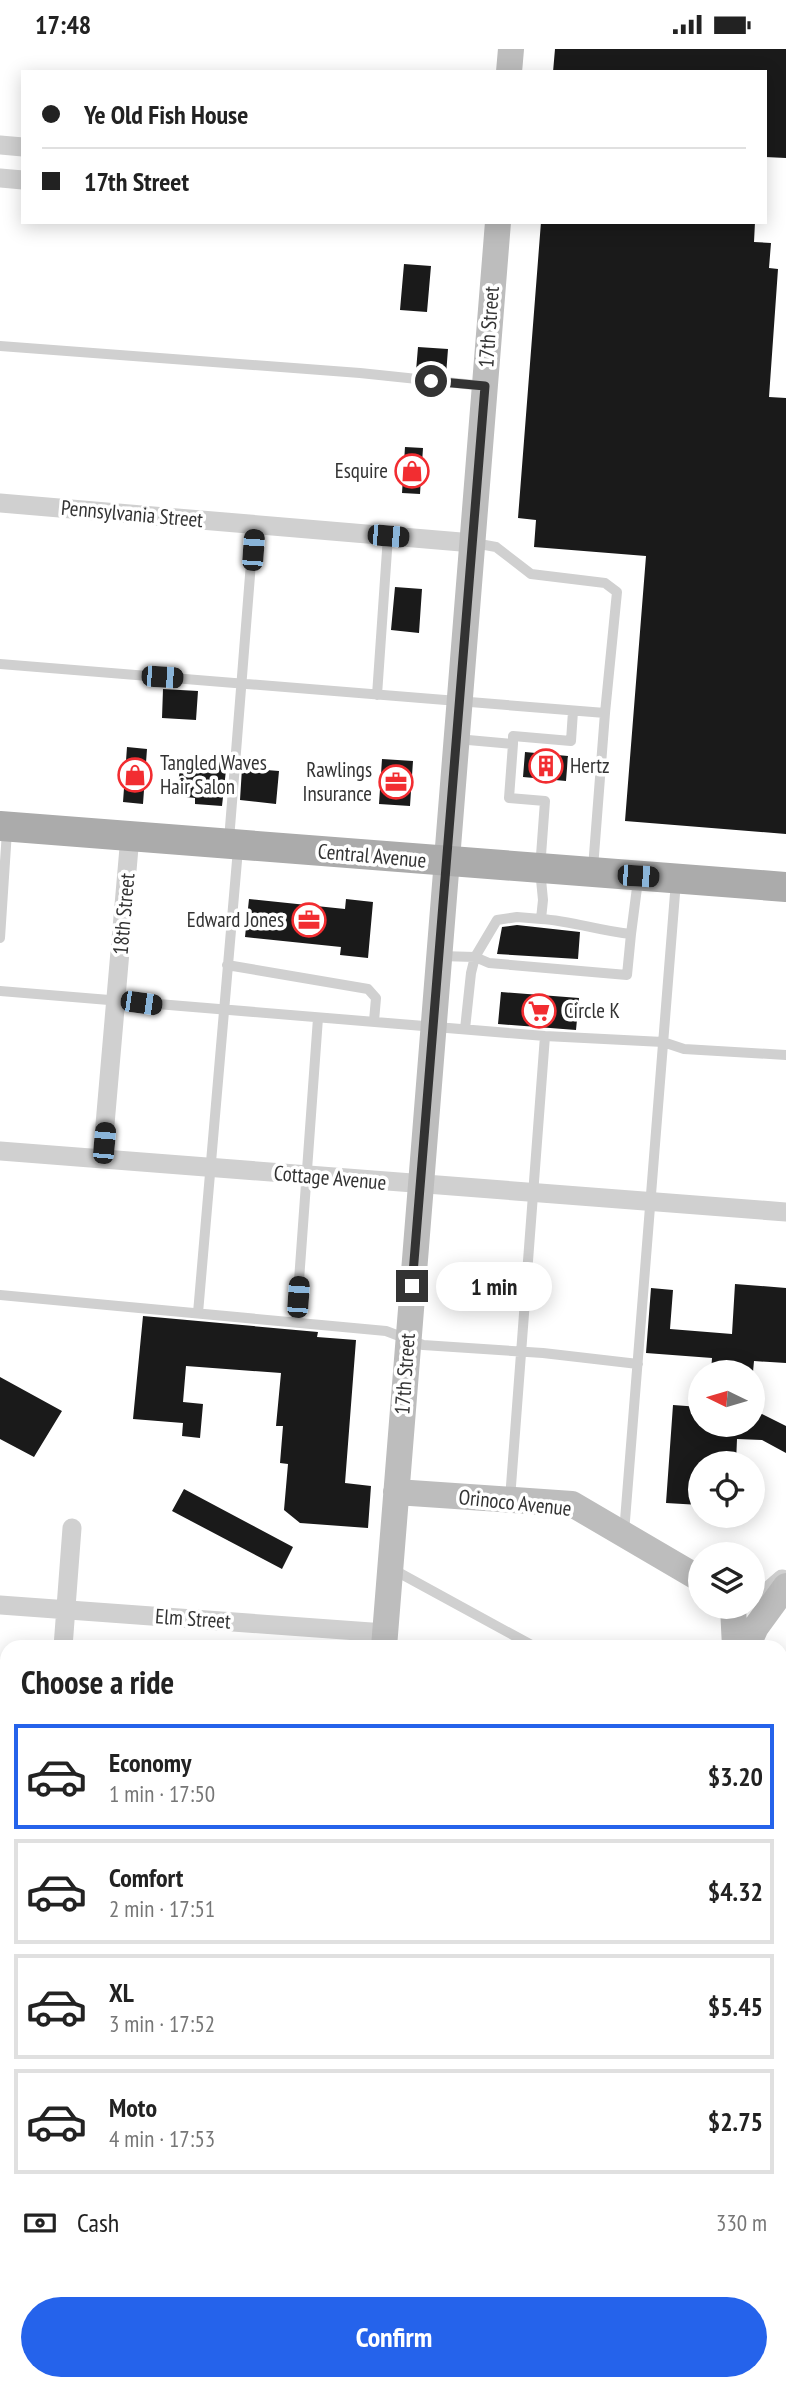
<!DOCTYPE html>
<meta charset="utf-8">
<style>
:root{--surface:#fff;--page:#f6f6f6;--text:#222;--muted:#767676;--line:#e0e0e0;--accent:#2563eb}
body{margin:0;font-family:"PT Sans Narrow",sans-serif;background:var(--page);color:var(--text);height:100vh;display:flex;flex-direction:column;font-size:26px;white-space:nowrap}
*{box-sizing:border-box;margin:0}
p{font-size:23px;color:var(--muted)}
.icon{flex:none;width:38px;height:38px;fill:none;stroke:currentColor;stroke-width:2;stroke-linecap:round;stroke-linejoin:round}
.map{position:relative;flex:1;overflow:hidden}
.sheet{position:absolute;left:0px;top:1591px;width:788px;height:751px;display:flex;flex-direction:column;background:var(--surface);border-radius:21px 21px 0 0;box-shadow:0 4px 18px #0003}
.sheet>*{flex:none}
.top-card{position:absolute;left:21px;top:21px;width:746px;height:154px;border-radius:0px;box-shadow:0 4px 18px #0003;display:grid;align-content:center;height:154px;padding:0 21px;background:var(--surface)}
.needle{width:46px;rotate:275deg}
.tools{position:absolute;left:688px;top:1311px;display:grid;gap:14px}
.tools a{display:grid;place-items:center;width:77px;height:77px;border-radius:50%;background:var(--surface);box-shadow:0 4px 18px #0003;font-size:35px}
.end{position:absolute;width:32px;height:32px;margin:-16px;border:9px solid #333;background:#fff;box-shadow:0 0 0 4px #fff}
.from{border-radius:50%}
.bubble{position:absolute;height:49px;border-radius:24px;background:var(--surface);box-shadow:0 4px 18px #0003;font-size:23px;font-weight:700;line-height:49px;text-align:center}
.car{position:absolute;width:21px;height:42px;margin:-21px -10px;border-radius:9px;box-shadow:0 0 5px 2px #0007;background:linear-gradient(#222 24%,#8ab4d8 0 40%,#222 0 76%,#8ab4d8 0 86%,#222 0)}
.top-card b{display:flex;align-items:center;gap:24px;height:66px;font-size:26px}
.top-card b+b{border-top:2px solid var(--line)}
.top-card i{width:18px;height:18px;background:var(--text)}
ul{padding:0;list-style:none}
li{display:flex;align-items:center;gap:21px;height:105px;margin:0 14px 10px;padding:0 7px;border:4px solid var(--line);border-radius:0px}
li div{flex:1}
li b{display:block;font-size:26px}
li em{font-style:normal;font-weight:700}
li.active{border-color:var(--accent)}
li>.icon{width:63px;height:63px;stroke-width:1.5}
h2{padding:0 21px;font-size:32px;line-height:84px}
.pay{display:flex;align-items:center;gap:18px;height:77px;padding:0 21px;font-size:26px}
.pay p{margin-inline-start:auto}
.action{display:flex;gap:14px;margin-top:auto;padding:14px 21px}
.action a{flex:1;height:80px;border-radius:42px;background:var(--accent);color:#fff;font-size:28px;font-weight:700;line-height:80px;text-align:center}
.status{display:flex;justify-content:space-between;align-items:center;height:49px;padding:0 35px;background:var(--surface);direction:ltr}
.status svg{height:19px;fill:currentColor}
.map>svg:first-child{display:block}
.building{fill:#1a1a1a}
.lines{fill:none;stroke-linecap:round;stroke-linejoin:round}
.lane{stroke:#d0d0d0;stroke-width:10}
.street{stroke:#d0d0d0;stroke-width:19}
.secondary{stroke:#bdbdbd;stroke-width:26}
.primary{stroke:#ababab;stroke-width:30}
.route{stroke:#333;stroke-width:9}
.labels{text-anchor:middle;stroke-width:7;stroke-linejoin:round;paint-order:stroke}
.street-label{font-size:21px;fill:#333;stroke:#fff}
.poi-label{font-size:21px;fill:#333;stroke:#fff;text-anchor:end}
</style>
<div class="status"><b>17:48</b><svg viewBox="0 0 49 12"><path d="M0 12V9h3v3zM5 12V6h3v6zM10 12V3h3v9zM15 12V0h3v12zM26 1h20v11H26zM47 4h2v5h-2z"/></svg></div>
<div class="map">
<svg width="786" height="2341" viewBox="0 0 786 2341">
<rect width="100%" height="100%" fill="#fff"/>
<path class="building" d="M555 0H786V109L765 108V23H553Z
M541 173H755L754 193 771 194 769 219 778 220 769 348 786 349V785L625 772 646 507 534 498 536 471 518 469Z
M404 215 431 217 427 263 400 261Z
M418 298 448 300 446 326 416 322Z
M405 398 423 399 420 445 402 444Z
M395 538 422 540 419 584 391 581Z
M163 640 198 642 196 671 162 669Z
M127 698 147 700 143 755 123 753Z
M525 703 568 707 566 732 523 728Z
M181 708 227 712 222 757 195 755V749L177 747Z
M382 710 413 712 410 757 379 755Z
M242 719 279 722 276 755 240 751Z
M249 850 345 860 346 850 373 853 368 909 340 906 341 898 245 888Z
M517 876 580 883 578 910 497 905 502 878Z
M501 943 579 949 576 981 498 975Z
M735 1235 786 1239V1314L754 1312 753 1323H711L712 1309 646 1304 651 1239 673 1241 670 1280 732 1285Z
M143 1267 318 1283 317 1288 356 1291 345 1434 371 1437 368 1479 300 1474 284 1461 288 1415 280 1414 283 1377H276L281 1324 186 1317 183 1353 203 1355 200 1389 182 1387 183 1374 133 1370Z
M0 1328 62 1362 34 1408 0 1390Z
M673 1356 700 1358V1376H752V1360L786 1377V1404L762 1391 737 1390 736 1414H700V1456L666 1454Z
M184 1440 293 1498 282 1520 172 1462Z"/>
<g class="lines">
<path class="lane" d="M0 297 360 324 484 337
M474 494 496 498 531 525 605 534 617 543 605 664
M0 615 605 664 593 819
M377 646 388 487
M457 690 513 695 509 749 545 752 540 820 543 851 541 870C573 872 599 882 631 885L638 831
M513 695V687L571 692 573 662
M229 791 254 476
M0 889 7 782
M440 907 475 908 497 871 517 868 541 870
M227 916 368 940 376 949 374 972
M0 942 545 987 663 993 684 1000 786 1006
M465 980 471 924 475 908 489 914 627 926 631 885
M0 1246 386 1282 423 1296 543 1304 638 1315
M198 1264 238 800
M296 1273 318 969
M510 1450 545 987
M624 1484 676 832
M394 1521 535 1598
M0 1710 7 1711
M780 1806 786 1807
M780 1975 786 1976
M0 2018 7 2019
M0 2325H7
M126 2334 233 2341
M116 2341 117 2334
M538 2341V2334"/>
<path class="street" d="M0 96 23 98
M0 129 23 131
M0 454 473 494
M0 1102 786 1163
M102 1110 130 787
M752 1546 765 1545 782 1530
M0 1556 385 1584
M63 1598 72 1479
M0 1862 7 1863
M780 2132H786
M0 2168 7 2169
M7 2341 8 2334"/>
<path class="secondary" d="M509 23 511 0
M396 1443 572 1455 700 1530
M733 1558 735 1598
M384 1598 498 173
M747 1598 756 1578 786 1537
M325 2341V2334
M677 2341V2334"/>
<path class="primary" d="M0 777 786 838"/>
</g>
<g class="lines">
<path class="route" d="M412 1237 485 337 431 332"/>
</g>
<defs>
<symbol id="shop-ring" viewBox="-11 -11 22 22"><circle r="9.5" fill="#fff" stroke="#f22d31" stroke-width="1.5"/><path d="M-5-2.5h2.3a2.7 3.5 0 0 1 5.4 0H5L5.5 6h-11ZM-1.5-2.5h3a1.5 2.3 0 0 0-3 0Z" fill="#f22d31"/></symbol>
<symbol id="building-ring" viewBox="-11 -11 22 22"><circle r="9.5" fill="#fff" stroke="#f22d31" stroke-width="1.5"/><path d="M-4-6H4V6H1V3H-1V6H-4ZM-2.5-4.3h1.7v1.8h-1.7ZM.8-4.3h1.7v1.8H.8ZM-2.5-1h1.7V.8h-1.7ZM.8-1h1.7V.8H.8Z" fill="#f22d31"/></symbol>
<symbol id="office-ring" viewBox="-11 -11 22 22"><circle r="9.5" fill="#fff" stroke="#f22d31" stroke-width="1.5"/><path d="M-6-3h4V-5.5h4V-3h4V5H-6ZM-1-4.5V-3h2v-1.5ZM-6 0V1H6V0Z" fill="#f22d31"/></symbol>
<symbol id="supermarket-ring" viewBox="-11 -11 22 22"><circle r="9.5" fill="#fff" stroke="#f22d31" stroke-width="1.5"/><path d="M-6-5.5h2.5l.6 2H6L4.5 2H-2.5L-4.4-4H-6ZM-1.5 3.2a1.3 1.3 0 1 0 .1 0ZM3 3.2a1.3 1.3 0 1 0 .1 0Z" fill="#f22d31"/></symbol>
</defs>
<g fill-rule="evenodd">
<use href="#shop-ring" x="393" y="403" width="38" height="38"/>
<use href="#building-ring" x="527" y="698" width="38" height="38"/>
<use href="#shop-ring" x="116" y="707" width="38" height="38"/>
<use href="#office-ring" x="377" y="714" width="38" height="38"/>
<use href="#office-ring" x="290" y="852" width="38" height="38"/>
<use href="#supermarket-ring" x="520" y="943" width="38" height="38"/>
</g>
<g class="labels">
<g class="street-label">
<text transform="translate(489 278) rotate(-86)" y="7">17th Street</text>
<text transform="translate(132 465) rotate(5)" y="7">Pennsylvania Street</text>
<text transform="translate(372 807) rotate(5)" y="7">Central Avenue</text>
<text transform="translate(124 865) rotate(-85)" y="7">18th Street</text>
<text transform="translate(330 1129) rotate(5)" y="7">Cottage Avenue</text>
<text transform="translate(405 1325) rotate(-86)" y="7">17th Street</text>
<text transform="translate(515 1454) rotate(6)" y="7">Orinoco Avenue</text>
<text transform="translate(193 1570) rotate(4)" y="7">Elm Street</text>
</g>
<g class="poi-label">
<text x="388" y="429">Esquire</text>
<text x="160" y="721" text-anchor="start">Tangled Waves<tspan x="160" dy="24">Hair Salon</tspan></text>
<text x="570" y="724" text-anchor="start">Hertz</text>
<text x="372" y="728">Rawlings<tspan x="372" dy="24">Insurance</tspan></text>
<text x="284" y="878">Edward Jones</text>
<text x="564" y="969" text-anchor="start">Circle K</text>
</g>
</g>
</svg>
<div class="tools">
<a><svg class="needle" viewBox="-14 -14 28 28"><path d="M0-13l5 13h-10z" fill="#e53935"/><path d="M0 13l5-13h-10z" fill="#767676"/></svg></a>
<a><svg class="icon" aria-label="locate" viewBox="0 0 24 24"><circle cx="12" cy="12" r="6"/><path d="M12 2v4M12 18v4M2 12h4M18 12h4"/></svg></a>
<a><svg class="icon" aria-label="layers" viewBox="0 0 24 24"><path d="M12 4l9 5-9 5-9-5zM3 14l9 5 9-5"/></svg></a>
</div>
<i class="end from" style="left:431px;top:332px"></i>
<i class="end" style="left:412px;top:1237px"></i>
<div class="bubble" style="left:436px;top:1213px;width:116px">1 min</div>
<i class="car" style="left:388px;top:487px;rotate:95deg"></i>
<i class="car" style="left:253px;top:501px;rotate:4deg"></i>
<i class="car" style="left:162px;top:628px;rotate:94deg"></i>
<i class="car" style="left:638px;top:827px;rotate:94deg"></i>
<i class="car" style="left:141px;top:954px;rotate:98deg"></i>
<i class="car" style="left:104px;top:1094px;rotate:5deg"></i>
<i class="car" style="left:298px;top:1248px;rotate:4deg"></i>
<div class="top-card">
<b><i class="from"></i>Ye Old Fish House</b>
<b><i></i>17th Street</b>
</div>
<section class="sheet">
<h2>Choose a ride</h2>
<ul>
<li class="active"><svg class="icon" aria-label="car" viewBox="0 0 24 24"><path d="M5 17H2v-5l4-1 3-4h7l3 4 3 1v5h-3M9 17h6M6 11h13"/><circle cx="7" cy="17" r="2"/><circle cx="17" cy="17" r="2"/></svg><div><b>Economy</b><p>1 min · 17:50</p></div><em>$3.20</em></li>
<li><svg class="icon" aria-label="car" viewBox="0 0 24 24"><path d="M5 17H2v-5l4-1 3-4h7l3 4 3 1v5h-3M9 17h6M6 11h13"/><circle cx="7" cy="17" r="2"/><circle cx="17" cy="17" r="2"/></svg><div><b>Comfort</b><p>2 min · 17:51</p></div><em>$4.32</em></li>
<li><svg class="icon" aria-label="car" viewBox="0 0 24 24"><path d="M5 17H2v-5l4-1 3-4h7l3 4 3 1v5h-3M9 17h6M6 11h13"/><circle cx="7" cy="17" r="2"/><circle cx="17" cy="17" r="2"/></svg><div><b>XL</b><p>3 min · 17:52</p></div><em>$5.45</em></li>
<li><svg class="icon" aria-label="car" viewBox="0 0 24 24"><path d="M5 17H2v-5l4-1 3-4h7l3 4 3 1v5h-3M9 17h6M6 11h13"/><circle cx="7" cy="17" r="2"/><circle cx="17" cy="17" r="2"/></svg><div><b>Moto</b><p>4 min · 17:53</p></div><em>$2.75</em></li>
</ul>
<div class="pay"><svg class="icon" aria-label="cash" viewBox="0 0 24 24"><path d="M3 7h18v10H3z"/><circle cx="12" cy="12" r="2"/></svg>Cash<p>330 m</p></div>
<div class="action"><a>Confirm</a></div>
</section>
</div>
